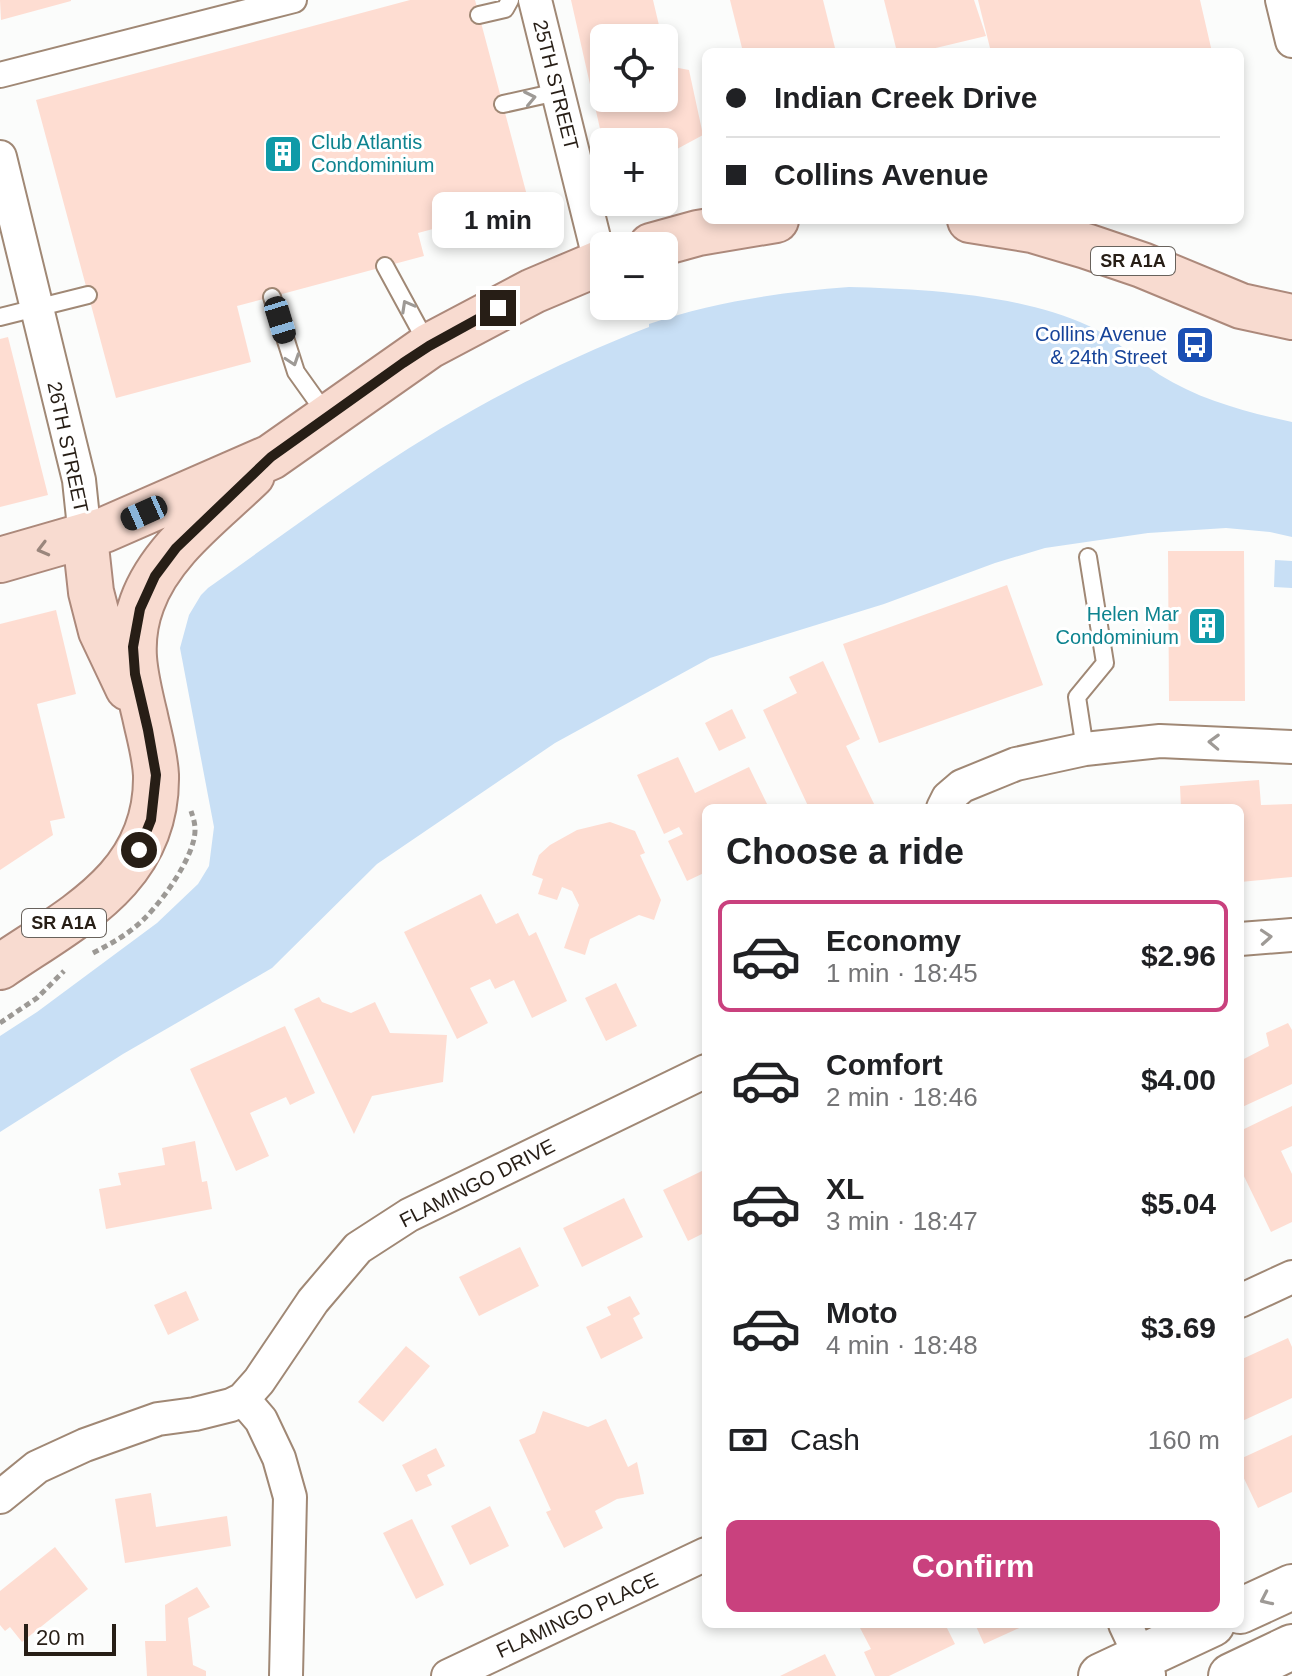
<!DOCTYPE html>
<meta charset="utf-8">
<style>
:root{--surface:#fff;--page:#f2f2f2;--text:#202124;--muted:#757577;--line:#e0e0e0;--accent:#c9417e}
body{margin:0;font-family:Helvetica,sans-serif;background:var(--page);color:var(--text);height:100vh;display:flex;flex-direction:column;font-size:30px;white-space:nowrap}
*{box-sizing:border-box;margin:0}
p{font-size:26px;color:var(--muted)}
.icon{flex:none;width:44px;height:44px;fill:none;stroke:currentColor;stroke-width:2;stroke-linecap:round;stroke-linejoin:round}
.map{position:relative;flex:1;overflow:hidden}
.details{position:absolute;left:702px;top:804px;width:542px;height:824px;display:flex;flex-direction:column;background:var(--surface);border-radius:12px;box-shadow:0 4px 12px #0003}
.details>*{flex:none}
.top-card{position:absolute;left:702px;top:48px;width:542px;height:176px;border-radius:12px;box-shadow:0 4px 12px #0003;display:grid;align-content:center;height:176px;padding:0 24px;background:var(--surface)}
.tools{position:absolute;left:590px;top:24px;display:grid;gap:16px}
.tools a{display:grid;place-items:center;width:88px;height:88px;border-radius:12px;background:var(--surface);box-shadow:0 4px 12px #0003;font-size:40px}
.scale{position:absolute;left:24px;bottom:20px;width:92px;box-sizing:border-box;padding-left:8px;border:4px solid #271e16;border-top:0;font-size:22px;line-height:28px;white-space:nowrap;color:#271e16;-webkit-text-stroke:6px #fff;paint-order:stroke}
.end{position:absolute;width:36px;height:36px;margin:-18px;border:10px solid #271e16;background:#fff;box-shadow:0 0 0 4px #fff}
.from{border-radius:50%}
.bubble{position:absolute;height:56px;border-radius:12px;background:var(--surface);box-shadow:0 4px 12px #0003;font-size:26px;font-weight:800;line-height:56px;text-align:center}
.car{position:absolute;width:24px;height:48px;margin:-24px -12px;border-radius:10px;box-shadow:0 0 6px 2px #0007;background:linear-gradient(#222 24%,#8ab4d8 0 40%,#222 0 76%,#8ab4d8 0 86%,#222 0)}
.top-card b{display:flex;align-items:center;gap:28px;height:76px;font-size:30px}
.top-card b+b{border-top:2px solid var(--line)}
.top-card i{width:20px;height:20px;background:var(--text)}
ul{padding:0;list-style:none}
li{display:flex;align-items:center;gap:24px;height:112px;margin:0 16px 12px;padding:0 8px;border:4px solid transparent;border-radius:12px}
li div{flex:1}
li b{display:block;font-size:30px}
li em{font-style:normal;font-weight:800}
li.current{border-color:var(--accent)}
li>.icon{width:72px;height:72px;stroke-width:1.5}
h2{padding:0 24px;font-size:36px;line-height:96px}
.pay{display:flex;align-items:center;gap:20px;height:88px;padding:0 24px;font-size:30px}
.pay p{margin-inline-start:auto}
.cta{display:flex;gap:16px;margin-top:auto;padding:16px 24px}
.cta a{flex:1;height:92px;border-radius:12px;background:var(--accent);color:#fff;font-size:32px;font-weight:800;line-height:92px;text-align:center}
.map>svg:first-child{display:block}
.water{fill:#c8dff5}
.building{fill:#feddd2}
.lines{fill:none;stroke-linecap:round;stroke-linejoin:round}
.service-casing{stroke:#a08875;stroke-width:20}
.pedestrian-casing{stroke:#a08875;stroke-width:28}
.minor-casing{stroke:#a08875;stroke-width:36}
.secondary-casing{stroke:#a08875;stroke-width:48}
.primary-casing{stroke:#ac897b;stroke-width:48}
.path{stroke:#9c9995;stroke-width:5;stroke-dasharray:6 4;stroke-linecap:butt}
.service{stroke:#fff;stroke-width:16}
.pedestrian{stroke:#fff;stroke-width:24}
.minor{stroke:#fff;stroke-width:32}
.secondary{stroke:#fff;stroke-width:44}
.primary{stroke:#f8dbd0;stroke-width:44}
.oneway{stroke:#9e9a96}
.oneway2{stroke:#9a867c}
.route{stroke:#271e16;stroke-width:10}
.labels{text-anchor:middle;stroke-width:6;stroke-linejoin:round;paint-order:stroke}
.shield{fill:#fff;stroke:#68625c;stroke-width:2}
.shield-label{font-size:18px;font-weight:bold;fill:#271e16}
.street-label{font-size:20px;fill:#271e16;stroke:#fff}
.culture-label{font-size:20px;fill:#0d838f;stroke:#fff;text-anchor:start}
.transit-label{font-size:20px;fill:#164399;stroke:#fff;text-anchor:end}
</style>
<div class="map">
<svg width="1292" height="1676" viewBox="0 0 1292 1676">
<rect width="100%" height="100%" fill="#fbfcfb"/>
<path class="water" d="M849 287C925 289 1019 294 1089 326 1115 338 1136 360 1160 375 1200 400 1246 412 1292 422V537L1270 532 1226 528 1148 533 1045 548 995 563 884 604 710 658 555 743 377 864 272 968 123 1054 0 1132V1036L37 1012 157 923 198 884 209 866 214 827 180 648 189 615 201 595 208 588C284 534 360 477 440 429 507 389 577 355 649 327V324C713 302 781 292 849 287Z
M1275 560 1292 561V588L1274 587Z"/>
<path class="building" d="M0 0H71V1L1 20Z
M410 0H475L529 203 418 233 424 256 237 306 251 362 116 398 36 100Z
M571 0H653L662 38H604V98H664L665 54 668 66 689 70 703 135 664 156V142H603Z
M730 0H823L836 52H743Z
M884 0H974L986 36 919 52 912 50 897 52Z
M978 0H1200L1212 52H991Z
M8 337 48 495 0 507V339Z
M1168 551H1244L1245 701H1169Z
M1007 585 1043 685 879 743 843 644Z
M56 610 76 694 37 704 65 818 50 821 53 835 0 870V624Z
M823 661 860 739 846 746 876 808H809L763 710 797 693 789 677Z
M732 709 746 738 719 751 705 723Z
M678 757 695 793 749 767 769 808H706V872L687 881 668 841 683 834 679 827 664 834 637 775Z
M1259 780 1261 805 1292 804V877L1240 882V808H1181L1180 786Z
M610 822 635 831 645 853 640 855 661 900 654 920 639 915 590 939 585 955 564 948 579 905 572 891 562 887 557 900 538 894 543 879 532 875 539 855 550 845 577 830Z
M481 894 496 924 518 913 529 936 536 932 567 1001 532 1018 514 980 495 989 490 979 470 988 488 1023 457 1039 404 932Z
M616 983 637 1026 606 1041 585 998Z
M319 997 322 1002 351 1013 375 1002 390 1033 447 1035 443 1082 372 1096 354 1134 294 1009Z
M1288 1023 1292 1030V1084L1240 1108V1061L1269 1046 1266 1033Z
M285 1026 315 1093 290 1105 286 1097 250 1113 269 1156 236 1171 190 1069Z
M1292 1106V1146L1281 1151 1292 1174V1222L1271 1232 1240 1168V1131Z
M195 1141 202 1182 207 1181 212 1209 106 1229 99 1189 121 1185 118 1173 165 1165 162 1148Z
M706 1169V1232L688 1241 663 1190Z
M624 1198 643 1237 582 1267 563 1228Z
M520 1247 539 1286 479 1316 459 1277Z
M186 1291 199 1320 168 1335 154 1305Z
M630 1296 640 1314 633 1318 643 1338 601 1359 586 1327 611 1315 607 1307Z
M1288 1338 1292 1347V1398L1240 1422V1360Z
M406 1346 430 1366 383 1422 358 1402Z
M543 1411 588 1427 606 1419 628 1467 637 1462 644 1494 617 1499 595 1511 603 1528 564 1548 546 1512 551 1510 519 1440 535 1433Z
M1292 1435V1492L1258 1508 1240 1470V1459Z
M436 1448 445 1466 427 1475 432 1485 416 1492 402 1465Z
M151 1493 156 1527 227 1516 231 1546 125 1563 115 1499Z
M490 1506 509 1546 470 1565 451 1526Z
M412 1519 444 1585 416 1599 383 1533Z
M55 1547 88 1589 22 1642 10 1627 5 1631 0 1625V1591Z
M197 1587 210 1607 188 1618 193 1665 206 1671V1676H147L145 1641H166L165 1605Z
M858 1624H945L955 1644 889 1676H875L864 1652 871 1649Z
M975 1624H1028L984 1644Z
M825 1654 836 1676H780Z"/>
<g class="lines">
<defs>
<path id="service" d="M479 15 505 9 510 0
M503 104 557 92
M385 266 428 345
M272 297 296 372 326 414
M0 317 88 295
M1085 749 1077 697 1105 663 1088 557"/>
<path id="pedestrian" d="M0 75 294 0"/>
<path id="minor" d="M535 0 600 262
M1282 0 1292 41
M0 157 79 480 85 537
M943 808 948 798 962 786 1016 764 1085 749 1160 741 1292 747
M1240 939 1292 935
M1240 1301 1292 1277
M243 1399 261 1420 279 1458 290 1497 286 1676
M0 1497 37 1467 85 1445 158 1419 195 1414 231 1405 243 1399 259 1381 313 1301 358 1248 409 1215 706 1071
M1125 1624 1149 1675
M448 1676 706 1554"/>
<path id="secondary" d="M1240 1611 1292 1587
M1101 1676 1212 1624
M1231 1676 1292 1647"/>
<path id="primary" d="M970 220 1032 230 1086 246 1142 265 1241 306 1292 317
M651 246 698 233 776 220
M85 537 91 592 101 631 128 688
M0 560 104 530 271 457 429 346 533 291 604 261
M0 967C73 917 158 878 156 775 155 755 149 735 145 716 135 675 127 643 142 603 161 550 213 513 252 475"/>
</defs>
<use href="#service" class="service-casing"/>
<use href="#pedestrian" class="pedestrian-casing"/>
<use href="#minor" class="minor-casing"/>
<use href="#secondary" class="secondary-casing"/>
<use href="#primary" class="primary-casing"/>
<path class="path" d="M93 953C108 945 122 938 135 927 156 911 196 857 195 829 195 823 193 817 191 811
M0 1023 37 998 64 971"/>
<use href="#service" class="service"/>
<use href="#pedestrian" class="pedestrian"/>
<use href="#minor" class="minor"/>
<use href="#secondary" class="secondary"/>
<use href="#primary" class="primary"/>
</g>
<defs><path id="oneway-chevron" d="M-2-3.5L2.5 0L-2 3.5" fill="none" stroke-width="1.6" stroke-linecap="round" stroke-linejoin="round" transform="scale(2)"/></defs>
<g class="oneway">
<use href="#oneway-chevron" transform="translate(530 98) rotate(-12)"/>
<use href="#oneway-chevron" transform="translate(407 306) rotate(-119)"/>
<use href="#oneway-chevron" transform="translate(293 360) rotate(71)"/>
<use href="#oneway-chevron" transform="translate(1214 742) rotate(-178)"/>
<use href="#oneway-chevron" transform="translate(1266 937) rotate(-4)"/>
<use href="#oneway-chevron" transform="translate(1266 1599) rotate(155)"/>
</g>
<use class="oneway2" href="#oneway-chevron" transform="translate(43 549) rotate(165)"/>
<g class="lines">
<path class="route" d="M139 850 151 820 156 775 148 730 135 674 133 647 140 609 155 576 176 548 271 457 403 363 429 346 498 308"/>
</g>
<defs>
<symbol id="building-square" viewBox="-11 -11 22 22"><rect x="-9" y="-9" width="18" height="18" rx="4" fill="#0f9aa8" stroke="#fff"/><path d="M-4-6H4V6H1V3H-1V6H-4ZM-2.5-4.3h1.7v1.8h-1.7ZM.8-4.3h1.7v1.8H.8ZM-2.5-1h1.7V.8h-1.7ZM.8-1h1.7V.8H.8Z" fill="#fff"/></symbol>
<symbol id="bus-square" viewBox="-11 -11 22 22"><rect x="-9" y="-9" width="18" height="18" rx="4" fill="#1a4fb4" stroke="#fff"/><path d="M-5-6H5V4H4V6H2V4H-2V6H-4V4H-5ZM-3.5-4V0h7V-4ZM-3.5 1.2v1.5H-2V1.2ZM2 1.2v1.5H3.5V1.2Z" fill="#fff"/></symbol>
</defs>
<g fill-rule="evenodd">
<use href="#building-square" x="261" y="132" width="44" height="44"/>
<use href="#bus-square" x="1173" y="323" width="44" height="44"/>
<use href="#building-square" x="1185" y="604" width="44" height="44"/>
</g>
<g class="labels">
<g class="shield">
<rect x="1091" y="247" width="84" height="28" rx="6"/>
<rect x="22" y="909" width="84" height="28" rx="6"/>
</g>
<g class="shield-label">
<text x="1133" y="267">SR A1A</text>
<text x="64" y="929">SR A1A</text>
</g>
<g class="street-label">
<text transform="translate(556 85) rotate(76)" y="7">25TH STREET</text>
<text transform="translate(68 447) rotate(78)" y="7">26TH STREET</text>
<text transform="translate(477 1183) rotate(-27)" y="7">FLAMINGO DRIVE</text>
<text transform="translate(577 1615) rotate(-25)" y="7">FLAMINGO PLACE</text>
</g>
<g class="culture-label">
<text x="311" y="149">Club Atlantis<tspan x="311" dy="23">Condominium</tspan></text>
<text x="1179" y="621" text-anchor="end">Helen Mar<tspan x="1179" dy="23">Condominium</tspan></text>
</g>
<g class="transit-label">
<text x="1167" y="341">Collins Avenue<tspan x="1167" dy="23">&amp; 24th Street</tspan></text>
</g>
</g>
</svg>
<div class="tools">
<a><svg class="icon" aria-label="locate" viewBox="0 0 24 24"><circle cx="12" cy="12" r="6"/><path d="M12 2v4M12 18v4M2 12h4M18 12h4"/></svg></a>
<a>+</a>
<a>−</a>
</div>
<div class="scale">20 m</div>
<i class="end from" style="left:139px;top:850px"></i>
<i class="end" style="left:498px;top:308px"></i>
<div class="bubble" style="left:432px;top:192px;width:132px">1 min</div>
<i class="car" style="left:280px;top:320px;rotate:163deg"></i>
<i class="car" style="left:144px;top:513px;rotate:246deg"></i>
<div class="top-card">
<b><i class="from"></i>Indian Creek Drive</b>
<b><i></i>Collins Avenue</b>
</div>
<section class="details">
<h2>Choose a ride</h2>
<ul>
<li class="current"><svg class="icon" aria-label="car" viewBox="0 0 24 24"><path d="M5 17H2v-5l4-1 3-4h7l3 4 3 1v5h-3M9 17h6M6 11h13"/><circle cx="7" cy="17" r="2"/><circle cx="17" cy="17" r="2"/></svg><div><b>Economy</b><p>1 min · 18:45</p></div><em>$2.96</em></li>
<li><svg class="icon" aria-label="car" viewBox="0 0 24 24"><path d="M5 17H2v-5l4-1 3-4h7l3 4 3 1v5h-3M9 17h6M6 11h13"/><circle cx="7" cy="17" r="2"/><circle cx="17" cy="17" r="2"/></svg><div><b>Comfort</b><p>2 min · 18:46</p></div><em>$4.00</em></li>
<li><svg class="icon" aria-label="car" viewBox="0 0 24 24"><path d="M5 17H2v-5l4-1 3-4h7l3 4 3 1v5h-3M9 17h6M6 11h13"/><circle cx="7" cy="17" r="2"/><circle cx="17" cy="17" r="2"/></svg><div><b>XL</b><p>3 min · 18:47</p></div><em>$5.04</em></li>
<li><svg class="icon" aria-label="car" viewBox="0 0 24 24"><path d="M5 17H2v-5l4-1 3-4h7l3 4 3 1v5h-3M9 17h6M6 11h13"/><circle cx="7" cy="17" r="2"/><circle cx="17" cy="17" r="2"/></svg><div><b>Moto</b><p>4 min · 18:48</p></div><em>$3.69</em></li>
</ul>
<div class="pay"><svg class="icon" aria-label="cash" viewBox="0 0 24 24"><path d="M3 7h18v10H3z"/><circle cx="12" cy="12" r="2"/></svg>Cash<p>160 m</p></div>
<div class="cta"><a>Confirm</a></div>
</section>
</div>
